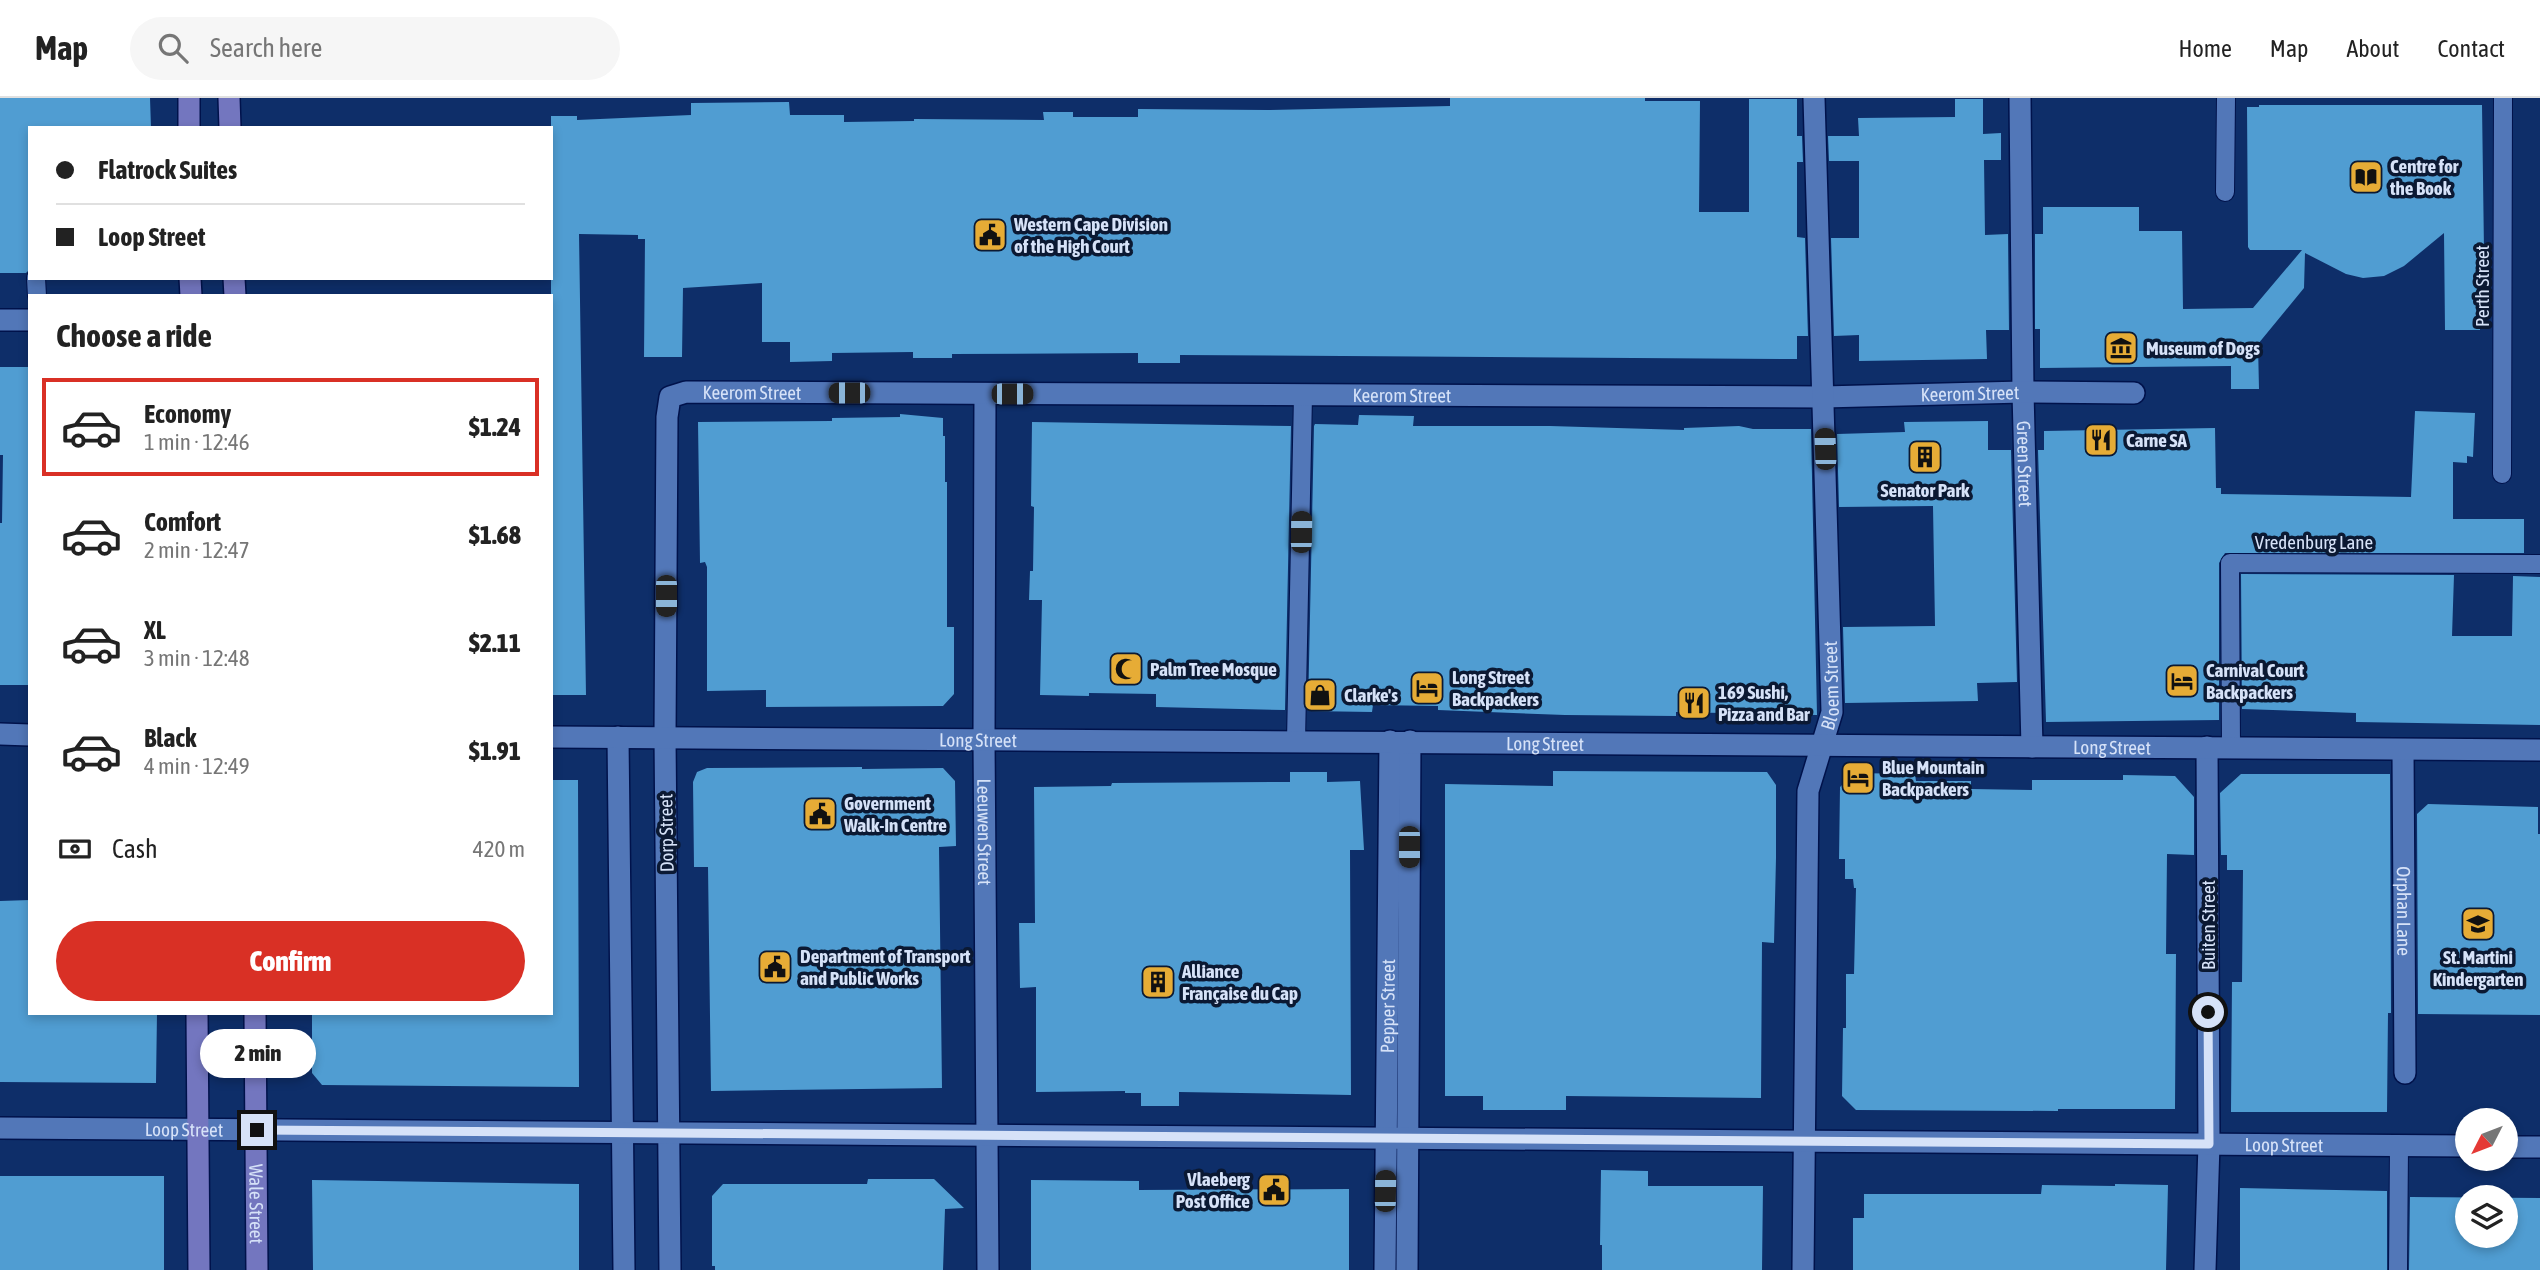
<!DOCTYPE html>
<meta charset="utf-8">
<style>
:root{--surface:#fff;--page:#f6f6f6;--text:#222;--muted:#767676;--line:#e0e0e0;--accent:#d93025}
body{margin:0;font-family:"Asap Condensed",sans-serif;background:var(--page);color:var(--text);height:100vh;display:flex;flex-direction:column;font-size:26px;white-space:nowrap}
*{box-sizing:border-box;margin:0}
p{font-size:23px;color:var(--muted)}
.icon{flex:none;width:38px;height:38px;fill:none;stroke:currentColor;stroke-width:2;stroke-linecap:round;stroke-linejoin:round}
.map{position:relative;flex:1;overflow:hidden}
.side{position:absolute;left:28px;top:196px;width:525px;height:721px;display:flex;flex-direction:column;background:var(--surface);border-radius:0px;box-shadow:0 4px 10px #0003}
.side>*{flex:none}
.top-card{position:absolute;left:28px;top:28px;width:525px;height:154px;border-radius:0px;box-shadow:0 4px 10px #0003;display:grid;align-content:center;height:154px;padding:0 28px;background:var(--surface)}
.needle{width:46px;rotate:228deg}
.tools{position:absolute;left:2455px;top:1010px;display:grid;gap:14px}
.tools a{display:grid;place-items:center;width:63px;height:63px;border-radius:50%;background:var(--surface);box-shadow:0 4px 10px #0003;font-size:35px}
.end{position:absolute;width:32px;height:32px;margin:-16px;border:9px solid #d6e2f8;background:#111;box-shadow:0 0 0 4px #111}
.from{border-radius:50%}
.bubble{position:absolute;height:49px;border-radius:24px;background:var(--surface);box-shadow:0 4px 10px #0003;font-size:23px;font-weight:800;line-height:49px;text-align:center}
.car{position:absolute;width:21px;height:42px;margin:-21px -10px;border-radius:9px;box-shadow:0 0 5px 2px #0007;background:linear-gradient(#222 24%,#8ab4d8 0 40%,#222 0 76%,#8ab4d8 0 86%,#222 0)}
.top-card b{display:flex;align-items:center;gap:24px;height:66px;font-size:26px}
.top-card b+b{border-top:2px solid var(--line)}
.top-card i{width:18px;height:18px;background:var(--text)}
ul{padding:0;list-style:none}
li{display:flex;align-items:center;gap:21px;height:98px;margin:0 14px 10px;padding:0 14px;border:4px solid transparent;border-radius:0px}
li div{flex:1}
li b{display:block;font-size:26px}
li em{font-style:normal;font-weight:800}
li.on{border-color:var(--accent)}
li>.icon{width:63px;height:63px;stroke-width:1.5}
h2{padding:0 28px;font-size:32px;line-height:84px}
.pay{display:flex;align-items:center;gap:18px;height:77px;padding:0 28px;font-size:26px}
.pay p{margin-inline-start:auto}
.cta{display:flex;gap:14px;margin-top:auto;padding:14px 28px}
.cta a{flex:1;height:80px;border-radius:42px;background:var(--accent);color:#fff;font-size:28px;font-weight:800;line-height:80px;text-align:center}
header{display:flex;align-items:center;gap:42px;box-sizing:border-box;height:98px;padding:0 35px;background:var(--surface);border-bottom:2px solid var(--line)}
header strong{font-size:33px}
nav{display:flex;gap:38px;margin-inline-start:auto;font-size:24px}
.search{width:490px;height:63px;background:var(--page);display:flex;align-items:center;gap:18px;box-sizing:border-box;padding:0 24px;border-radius:38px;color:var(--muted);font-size:26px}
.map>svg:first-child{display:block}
.building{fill:#509dd2;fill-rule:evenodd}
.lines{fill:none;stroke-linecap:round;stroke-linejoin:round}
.service-casing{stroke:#00124b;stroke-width:20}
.minor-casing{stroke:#00124b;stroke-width:24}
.tertiary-casing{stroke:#00124b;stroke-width:24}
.secondary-casing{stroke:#00124b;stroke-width:24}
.service{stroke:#5277b8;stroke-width:18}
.minor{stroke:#5277b8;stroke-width:21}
.tertiary{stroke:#5277b8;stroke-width:21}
.secondary{stroke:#7376bf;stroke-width:21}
.route{stroke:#d6e2f8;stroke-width:9}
.labels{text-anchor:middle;stroke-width:7;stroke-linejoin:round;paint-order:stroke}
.poi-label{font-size:19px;font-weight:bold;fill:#d6e2f8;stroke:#0b1933;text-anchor:start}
.street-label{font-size:19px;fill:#d6e2f8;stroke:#0b1933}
</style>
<header>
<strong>Map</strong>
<div class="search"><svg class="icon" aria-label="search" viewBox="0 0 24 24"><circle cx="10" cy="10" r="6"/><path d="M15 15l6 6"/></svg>Search here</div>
<nav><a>Home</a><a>Map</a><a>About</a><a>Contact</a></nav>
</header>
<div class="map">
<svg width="2540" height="1172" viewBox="0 0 2540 1172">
<rect width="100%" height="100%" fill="#0e2e69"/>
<path class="building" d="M0 0H150L151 30H30V171L26 175H0Z
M1450 0H1645V3H1700L1699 114H1749V1H1797V38H1802L1803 64H1797V139L1805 140 1808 238H1797V261L1180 257V265H1138V255L952 256V260H913V254L832 255V263L790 264V244H762V185L683 190 682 259H644L645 141H638V137L579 136 586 597H551V18H577V22L691 17V5L789 4 790 17H844V24L914 23V21L1044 22 1043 14H1073V19H1138V11L1268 12 1450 8Z
M1955 1H1983V36L2001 35V62H1984L1985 137 2008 136 2009 232H1986L1987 261 1859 263V237L1834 238 1831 140H1859V63H1829L1828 38H1859L1858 20 1955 19Z
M2259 7H2482L2484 153 2480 232H2445L2444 135 2404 168 2384 178 2363 180 2346 176 2305 155 2304 190 2258 246 2259 291H2231V268L2040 270V231H2035V136H2043V109H2139V133H2182L2183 211 2253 210 2302 152H2250L2248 149 2247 9H2259Z
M0 269H30V587H0V425H2L3 357H0Z
M2415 313 2475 315 2473 359 2467 358V365L2453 364V421H2524V455H2225L2219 465V622L2046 624 2038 352H2044V333L2215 330 2216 390H2221V396L2411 399Z
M900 316 943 320V338H945V384H947V529H954V596L943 608 766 609V592L707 593V469L705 464 700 465 698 324 832 323V320L900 319Z
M1359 317 1414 318 1413 328H1550L1684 332V330L1739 328 1753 331H1811L1817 617 1676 614V618L1565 617 1438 612V608L1373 607 1372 614 1308 613 1314 328 1315 326 1358 327Z
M1988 323V352H2011L2017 584 1977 585 1978 603 1845 605 1843 529 1935 528 1933 408 1839 409 1837 336 1905 334 1904 324Z
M1032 324 1291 328 1285 612 1156 609V596L1089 595V598L1040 597 1042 502H1029L1030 473H1033L1034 409 1031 408Z
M2241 476 2454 477 2452 538H2512L2513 478 2540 479V627L2356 624V615L2242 611Z
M862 669V671L943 670 955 683 956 748 939 749 942 990 711 993 708 769H694L693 684 697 674 707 670Z
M1553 673 1767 674 1776 687V760L1774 845 1762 844 1761 1000 1566 998V1012H1483V998H1445V686L1553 688Z
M1290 674H1327V684L1360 683 1364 752H1350L1351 997 1179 994V1008H1141V995H1125V993L1036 994V889L1020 890 1019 825H1035L1034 689 1111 688 1112 685 1290 684Z
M1854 675 1915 676 1916 683H1971V691L2032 692V682H2123V677L2175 678 2194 699V757L2167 756 2166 856H2176L2175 1011H2058V1013L1856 1012 1842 998 1843 930H1846V876H1854L1856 790H1854L1853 781H1845V761H1839L1840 689Z
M2241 676H2390L2391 915H2388L2387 1014H2231L2232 884H2242L2243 772H2227V757H2221L2220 695Z
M551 682H578L579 989 322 987 312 975V915H551Z
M2428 706 2538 709V736H2540V917L2418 916 2417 716Z
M30 802V915H157L156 985 0 984V803Z
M1601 1072 1648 1073V1088H1763L1762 1172H1602V1147H1600Z
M0 1078H164V1172H0Z
M868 1081H934L964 1110 945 1111 943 1172H715V1168H712V1098L723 1086H867Z
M312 1082 579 1086V1172H313Z
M1031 1082 1139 1083V1092L1349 1091V1172H1031Z
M2115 1086 2168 1087 2166 1172H1853V1120H1864V1096H2041L2042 1087 2115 1088Z
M2240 1090 2387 1093V1172H2240Z
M2410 1099 2540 1100V1172H2409ZM2468 1099H2506V1138H2468Z"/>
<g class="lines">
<defs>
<path id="service" d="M2225 94 2226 0
M36 180 37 198
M2502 376 2503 0
M1296 643 1303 297
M2231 649 2230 465 2540 466
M2398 1172 2399 1048"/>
<g id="minor">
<path id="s1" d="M2020 0 2023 294 2032 649"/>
<path d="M0 222H30"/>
<path id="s2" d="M985 296 984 642 988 1172"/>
<path d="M618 639 624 1172"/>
<path id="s3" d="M2403 652 2405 975"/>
<path id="s4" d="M670 1172 665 639 667 319 670 299 686 294 1823 299 2023 294 2134 295"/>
<path id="s5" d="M1385 1172 1390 643"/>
<path d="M1407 1172 1410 643"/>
<path id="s6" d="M1803 1172 1808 693 1832 614 1814 0"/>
<path d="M2205 1172 2209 1046 2207 649"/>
</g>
<g id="tertiary">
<path d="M0 636 30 637"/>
<path id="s7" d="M551 639 2540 652"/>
<path id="s8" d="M0 1030 2468 1048"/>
<path d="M2506 1049H2540"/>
</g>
<g id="secondary">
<path d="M189 0V30"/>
<path d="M229 0 230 30"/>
<path d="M190 180 191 198"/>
<path d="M234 180 235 198"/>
<path d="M197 915 199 1172"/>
<path id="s9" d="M255 915 257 1172"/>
</g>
</defs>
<use href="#service" class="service-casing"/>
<use href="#minor" class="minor-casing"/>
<use href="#tertiary" class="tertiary-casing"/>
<use href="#secondary" class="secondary-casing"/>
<use href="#service" class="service"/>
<use href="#minor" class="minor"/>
<use href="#tertiary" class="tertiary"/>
<use href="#secondary" class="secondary"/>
</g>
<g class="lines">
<path class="route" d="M257 1032 2209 1046 2208 914"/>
</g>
<defs>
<symbol id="library-square" viewBox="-11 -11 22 22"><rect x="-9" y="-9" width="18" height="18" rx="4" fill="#e6ac36" stroke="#0b1933"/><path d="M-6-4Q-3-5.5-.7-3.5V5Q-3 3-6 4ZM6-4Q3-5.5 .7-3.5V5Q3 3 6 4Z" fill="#111"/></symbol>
<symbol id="civic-square" viewBox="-11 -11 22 22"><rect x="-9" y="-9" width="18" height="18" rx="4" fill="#e6ac36" stroke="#0b1933"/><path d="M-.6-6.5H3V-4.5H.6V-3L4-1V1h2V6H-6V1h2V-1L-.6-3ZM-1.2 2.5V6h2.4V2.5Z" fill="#111"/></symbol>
<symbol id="museum-square" viewBox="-11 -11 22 22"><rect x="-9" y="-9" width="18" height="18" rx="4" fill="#e6ac36" stroke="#0b1933"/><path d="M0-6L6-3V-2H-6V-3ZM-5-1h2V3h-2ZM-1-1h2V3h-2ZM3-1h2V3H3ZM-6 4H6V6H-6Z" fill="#111"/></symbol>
<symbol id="restaurant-square" viewBox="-11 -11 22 22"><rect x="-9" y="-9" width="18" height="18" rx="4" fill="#e6ac36" stroke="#0b1933"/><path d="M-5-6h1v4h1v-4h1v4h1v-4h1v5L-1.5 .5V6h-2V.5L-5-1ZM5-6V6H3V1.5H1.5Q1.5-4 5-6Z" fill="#111"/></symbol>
<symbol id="building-square" viewBox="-11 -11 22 22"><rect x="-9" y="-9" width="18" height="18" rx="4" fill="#e6ac36" stroke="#0b1933"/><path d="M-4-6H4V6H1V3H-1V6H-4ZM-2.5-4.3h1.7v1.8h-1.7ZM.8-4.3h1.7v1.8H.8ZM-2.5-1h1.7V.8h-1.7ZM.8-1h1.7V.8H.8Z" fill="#111"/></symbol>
<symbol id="mosque-square" viewBox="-11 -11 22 22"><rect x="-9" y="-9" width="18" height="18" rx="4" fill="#e6ac36" stroke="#0b1933"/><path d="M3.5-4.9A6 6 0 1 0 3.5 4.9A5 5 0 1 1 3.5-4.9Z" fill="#111"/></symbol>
<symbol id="hotel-square" viewBox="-11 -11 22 22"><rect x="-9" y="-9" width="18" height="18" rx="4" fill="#e6ac36" stroke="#0b1933"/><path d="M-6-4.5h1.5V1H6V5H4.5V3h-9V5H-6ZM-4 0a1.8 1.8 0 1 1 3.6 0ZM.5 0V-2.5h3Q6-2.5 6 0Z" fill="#111"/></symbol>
<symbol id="shop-square" viewBox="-11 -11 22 22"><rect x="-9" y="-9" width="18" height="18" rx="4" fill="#e6ac36" stroke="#0b1933"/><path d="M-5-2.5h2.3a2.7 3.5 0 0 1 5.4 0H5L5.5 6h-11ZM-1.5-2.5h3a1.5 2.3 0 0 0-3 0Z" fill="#111"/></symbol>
<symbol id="school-square" viewBox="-11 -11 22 22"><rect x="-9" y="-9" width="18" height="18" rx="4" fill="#e6ac36" stroke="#0b1933"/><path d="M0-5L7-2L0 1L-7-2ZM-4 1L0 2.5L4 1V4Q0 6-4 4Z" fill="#111"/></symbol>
</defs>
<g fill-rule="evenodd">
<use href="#library-square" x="2347" y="60" width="38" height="38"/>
<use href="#civic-square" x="971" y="118" width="38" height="38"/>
<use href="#museum-square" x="2102" y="231" width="38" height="38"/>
<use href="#restaurant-square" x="2082" y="323" width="38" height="38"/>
<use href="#building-square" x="1906" y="340" width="38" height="38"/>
<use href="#mosque-square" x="1107" y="552" width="38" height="38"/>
<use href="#hotel-square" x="2163" y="564" width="38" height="38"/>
<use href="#hotel-square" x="1408" y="571" width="38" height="38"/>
<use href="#shop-square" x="1301" y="578" width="38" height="38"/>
<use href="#restaurant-square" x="1675" y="586" width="38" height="38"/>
<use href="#hotel-square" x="1839" y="661" width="38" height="38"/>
<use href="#civic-square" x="801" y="697" width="38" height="38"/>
<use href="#school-square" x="2459" y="807" width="38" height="38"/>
<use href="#civic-square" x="756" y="850" width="38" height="38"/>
<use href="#building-square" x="1139" y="865" width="38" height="38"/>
<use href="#civic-square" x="1255" y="1073" width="38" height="38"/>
</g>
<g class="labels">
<g class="poi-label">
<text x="2390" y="75">Centre for<tspan x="2390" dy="22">the Book</tspan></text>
<text x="1014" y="133">Western Cape Division<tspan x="1014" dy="22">of the High Court</tspan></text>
<text x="2146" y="257">Museum of Dogs</text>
<text x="2126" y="349">Carne SA</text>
<text x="1925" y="399" text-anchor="middle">Senator Park</text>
<text x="1150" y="578">Palm Tree Mosque</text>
<text x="2206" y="579">Carnival Court<tspan x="2206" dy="22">Backpackers</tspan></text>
<text x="1452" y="586">Long Street<tspan x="1452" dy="22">Backpackers</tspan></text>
<text x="1718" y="601">169 Sushi,<tspan x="1718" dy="22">Pizza and Bar</tspan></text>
<text x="1344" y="604">Clarke's</text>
<text x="1882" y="676">Blue Mountain<tspan x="1882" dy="22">Backpackers</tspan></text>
<text x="844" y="712">Government<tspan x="844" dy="22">Walk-In Centre</tspan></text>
<text x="800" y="865">Department of Transport<tspan x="800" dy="22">and Public Works</tspan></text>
<text x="2478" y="866" text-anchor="middle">St. Martini<tspan x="2478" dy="22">Kindergarten</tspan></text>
<text x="1182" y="880">Alliance<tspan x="1182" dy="22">Française du Cap</tspan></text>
<text x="1250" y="1088" text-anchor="end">Vlaeberg<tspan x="1250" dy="22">Post Office</tspan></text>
</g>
<g class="street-label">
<text transform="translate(2482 188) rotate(-90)" y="7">Perth Street</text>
<text dy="7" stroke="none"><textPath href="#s4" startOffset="956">Keerom Street</textPath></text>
<text dy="7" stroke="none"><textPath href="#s4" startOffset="2174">Keerom Street</textPath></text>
<text dy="7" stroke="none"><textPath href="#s4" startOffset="1606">Keerom Street</textPath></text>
<text dy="7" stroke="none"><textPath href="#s1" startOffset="366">Green Street</textPath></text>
<text x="2314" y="451">Vredenburg Lane</text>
<text dy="7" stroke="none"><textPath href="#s6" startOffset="588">Bloem Street</textPath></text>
<text dy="7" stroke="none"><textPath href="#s7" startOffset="427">Long Street</textPath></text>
<text dy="7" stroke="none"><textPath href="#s7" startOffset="994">Long Street</textPath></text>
<text dy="7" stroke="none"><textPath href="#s7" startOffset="1561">Long Street</textPath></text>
<text dy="7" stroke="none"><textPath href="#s2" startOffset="438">Leeuwen Street</textPath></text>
<text transform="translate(666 735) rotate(-91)" y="7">Dorp Street</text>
<text dy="7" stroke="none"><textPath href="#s3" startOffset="161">Orphan Lane</textPath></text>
<text transform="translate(2208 827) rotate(-90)" y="7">Buiten Street</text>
<text dy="7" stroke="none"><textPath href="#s5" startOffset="264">Pepper Street</textPath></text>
<text dy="7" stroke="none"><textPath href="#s8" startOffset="184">Loop Street</textPath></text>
<text dy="7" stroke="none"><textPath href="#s8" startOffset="2284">Loop Street</textPath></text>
<text dy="7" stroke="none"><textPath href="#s9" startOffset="191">Wale Street</textPath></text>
</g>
</g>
</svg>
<div class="tools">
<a><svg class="needle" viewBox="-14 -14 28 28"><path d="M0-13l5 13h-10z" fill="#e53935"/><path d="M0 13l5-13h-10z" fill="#767676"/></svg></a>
<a><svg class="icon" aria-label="layers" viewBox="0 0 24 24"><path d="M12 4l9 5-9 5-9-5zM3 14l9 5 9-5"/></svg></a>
</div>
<i class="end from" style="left:2208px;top:914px"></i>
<i class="end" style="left:257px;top:1032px"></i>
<div class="bubble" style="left:200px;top:931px;width:116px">2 min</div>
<i class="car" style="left:849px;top:295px;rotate:270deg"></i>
<i class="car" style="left:1012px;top:296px;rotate:90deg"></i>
<i class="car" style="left:1825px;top:351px;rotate:358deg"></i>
<i class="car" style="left:1301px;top:434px;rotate:1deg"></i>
<i class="car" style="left:666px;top:498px;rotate:180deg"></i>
<i class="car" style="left:1409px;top:749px;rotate:180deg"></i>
<i class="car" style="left:1385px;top:1093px;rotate:1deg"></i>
<div class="top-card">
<b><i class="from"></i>Flatrock Suites</b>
<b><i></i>Loop Street</b>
</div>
<section class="side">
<h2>Choose a ride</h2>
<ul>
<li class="on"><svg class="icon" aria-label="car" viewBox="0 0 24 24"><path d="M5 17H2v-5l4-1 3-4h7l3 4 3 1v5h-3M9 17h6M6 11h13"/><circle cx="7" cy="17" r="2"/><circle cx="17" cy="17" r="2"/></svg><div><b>Economy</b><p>1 min · 12:46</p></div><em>$1.24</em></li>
<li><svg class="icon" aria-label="car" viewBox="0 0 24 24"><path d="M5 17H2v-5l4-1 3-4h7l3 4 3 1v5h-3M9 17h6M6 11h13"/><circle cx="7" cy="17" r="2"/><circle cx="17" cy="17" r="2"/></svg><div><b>Comfort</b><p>2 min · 12:47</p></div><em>$1.68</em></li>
<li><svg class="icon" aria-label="car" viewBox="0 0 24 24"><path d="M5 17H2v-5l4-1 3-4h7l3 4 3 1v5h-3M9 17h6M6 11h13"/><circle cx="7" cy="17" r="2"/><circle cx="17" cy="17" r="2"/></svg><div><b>XL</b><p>3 min · 12:48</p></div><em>$2.11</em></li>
<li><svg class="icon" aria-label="car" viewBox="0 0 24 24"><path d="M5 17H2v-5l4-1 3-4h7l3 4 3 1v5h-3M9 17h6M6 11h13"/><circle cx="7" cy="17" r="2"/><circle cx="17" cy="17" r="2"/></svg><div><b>Black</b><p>4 min · 12:49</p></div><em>$1.91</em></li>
</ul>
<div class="pay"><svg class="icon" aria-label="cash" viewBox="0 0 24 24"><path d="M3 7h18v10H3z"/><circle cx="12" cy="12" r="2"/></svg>Cash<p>420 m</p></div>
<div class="cta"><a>Confirm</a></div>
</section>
</div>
